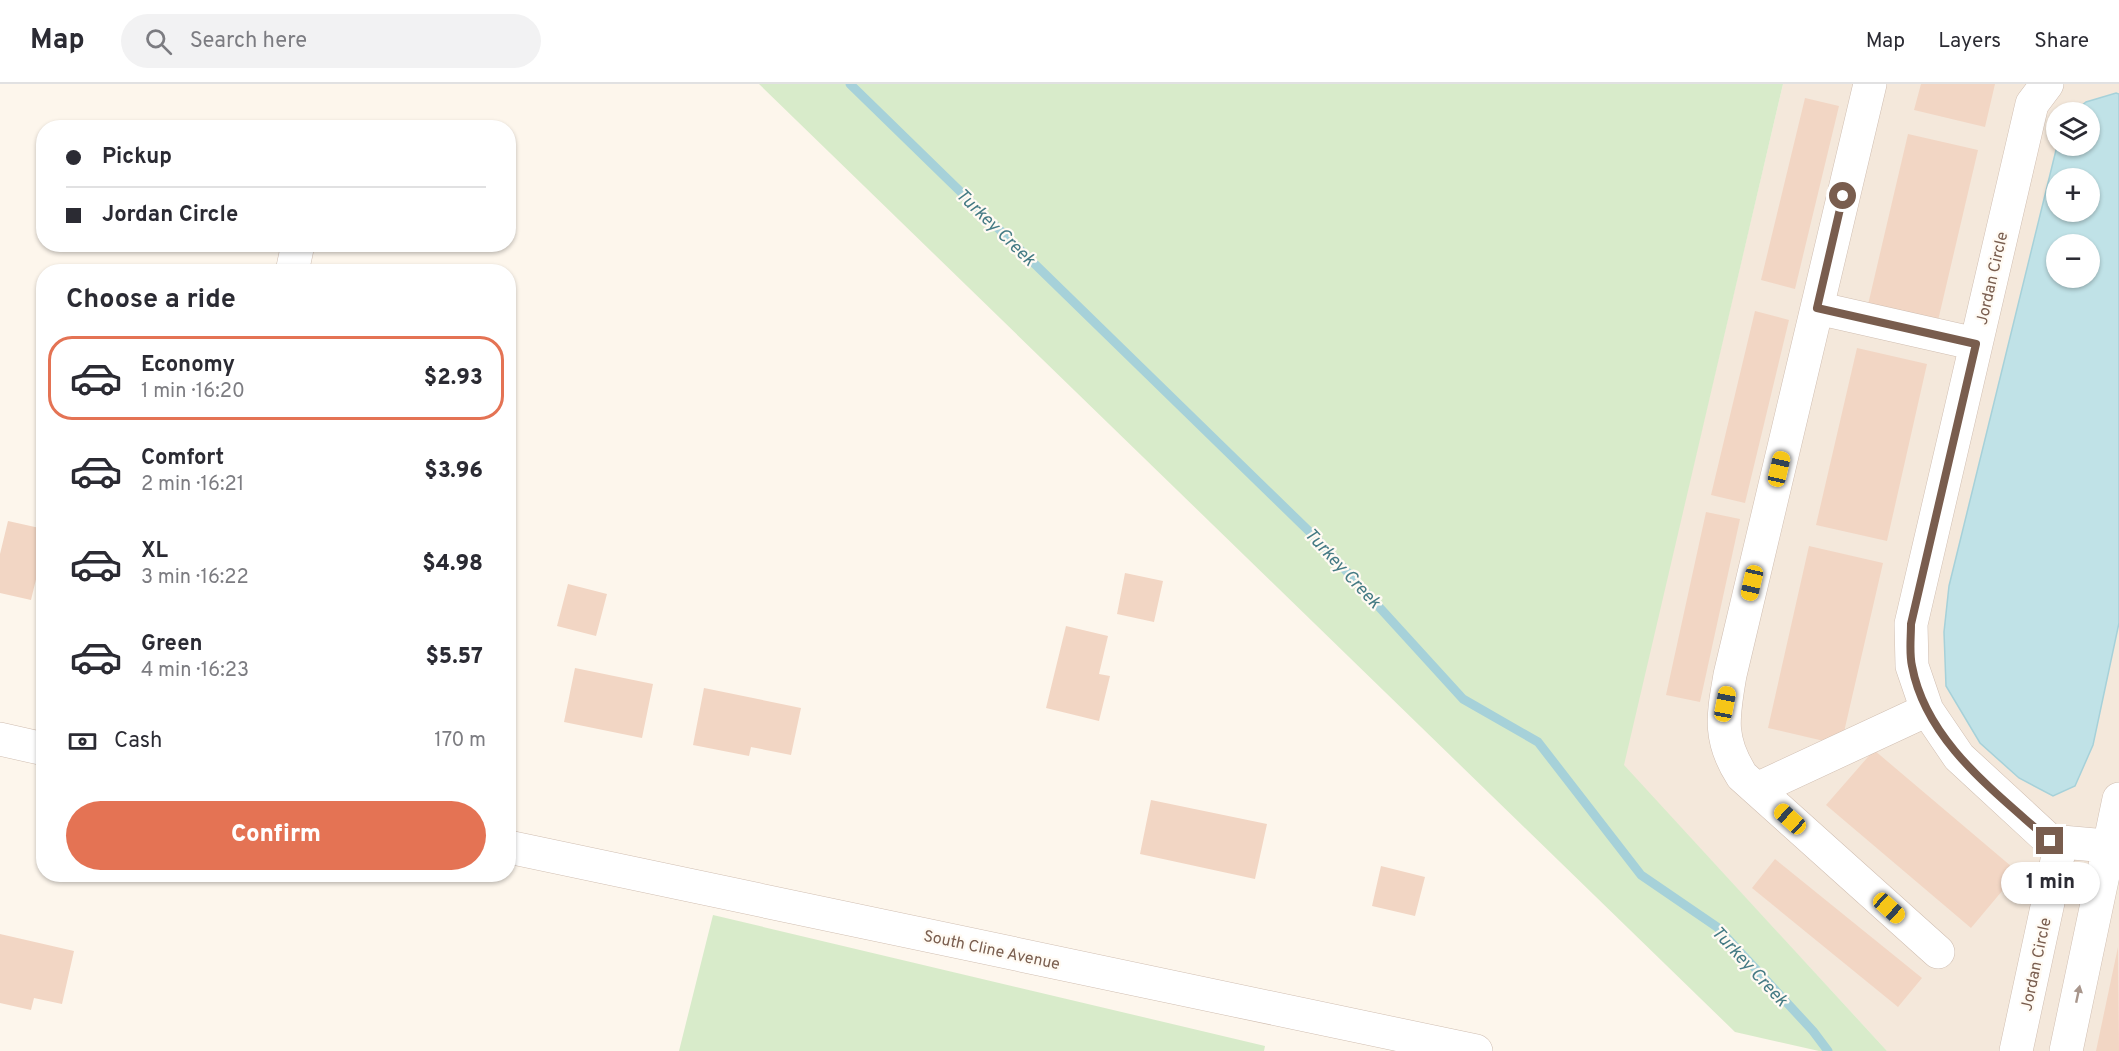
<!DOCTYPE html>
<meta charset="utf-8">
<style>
:root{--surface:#fff;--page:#f2f2f3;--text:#2b2b33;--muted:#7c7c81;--line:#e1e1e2;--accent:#e47354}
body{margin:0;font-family:Overpass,sans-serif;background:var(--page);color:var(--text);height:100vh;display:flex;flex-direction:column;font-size:22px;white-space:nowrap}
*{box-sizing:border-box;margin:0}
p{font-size:20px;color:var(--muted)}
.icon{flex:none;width:33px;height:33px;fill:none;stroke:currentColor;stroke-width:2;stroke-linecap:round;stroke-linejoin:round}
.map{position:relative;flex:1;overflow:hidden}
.panel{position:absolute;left:36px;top:180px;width:480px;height:618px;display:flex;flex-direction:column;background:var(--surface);border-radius:24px;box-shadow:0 2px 4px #0004}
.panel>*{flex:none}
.hud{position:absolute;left:36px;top:36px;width:480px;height:132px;border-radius:24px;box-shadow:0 2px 4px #0004;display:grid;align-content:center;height:132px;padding:0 30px;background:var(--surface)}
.tools{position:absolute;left:2046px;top:18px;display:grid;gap:12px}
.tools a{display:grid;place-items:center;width:54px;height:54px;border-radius:50%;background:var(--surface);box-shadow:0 2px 4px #0004;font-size:30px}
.end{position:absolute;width:27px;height:27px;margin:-14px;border:8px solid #795d4e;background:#fff;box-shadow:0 0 0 3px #fff}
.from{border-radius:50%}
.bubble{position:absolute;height:42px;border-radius:21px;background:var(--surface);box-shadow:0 2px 4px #0004;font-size:20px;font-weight:800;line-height:42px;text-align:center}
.car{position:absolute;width:18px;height:36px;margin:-18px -9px;border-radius:8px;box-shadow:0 0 4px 2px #0007;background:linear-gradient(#f5c518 24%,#345 0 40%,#f5c518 0 76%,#345 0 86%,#f5c518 0)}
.hud b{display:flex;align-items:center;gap:21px;height:57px;font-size:22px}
.hud b+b{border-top:2px solid var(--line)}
.hud i{width:15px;height:15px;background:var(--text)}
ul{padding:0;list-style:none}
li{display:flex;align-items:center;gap:18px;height:84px;margin:0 12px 9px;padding:0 18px;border:3px solid transparent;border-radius:24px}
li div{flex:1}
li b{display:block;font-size:22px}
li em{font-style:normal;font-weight:800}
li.on{border-color:var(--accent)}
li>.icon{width:54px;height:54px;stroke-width:1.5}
h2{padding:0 30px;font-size:27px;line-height:72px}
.pay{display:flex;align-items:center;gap:15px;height:66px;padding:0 30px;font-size:22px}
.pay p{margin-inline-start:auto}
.primary-button{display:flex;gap:12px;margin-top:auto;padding:12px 30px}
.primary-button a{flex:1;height:69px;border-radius:36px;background:var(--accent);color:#fff;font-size:24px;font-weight:800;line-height:69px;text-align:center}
header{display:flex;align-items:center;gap:36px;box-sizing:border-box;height:84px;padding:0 30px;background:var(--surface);border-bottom:2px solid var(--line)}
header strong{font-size:28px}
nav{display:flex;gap:33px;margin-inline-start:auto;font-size:21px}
.search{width:420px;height:54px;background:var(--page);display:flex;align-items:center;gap:15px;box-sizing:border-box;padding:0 21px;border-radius:33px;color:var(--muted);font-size:22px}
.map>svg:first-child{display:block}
.residential{fill:#f4e8db;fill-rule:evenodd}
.green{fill:#d8ebca}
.water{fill:#c0e2e7;stroke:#a6d1d9;stroke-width:1.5;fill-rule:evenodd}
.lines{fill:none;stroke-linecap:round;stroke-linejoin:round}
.stream{stroke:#a6d1d9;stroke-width:9}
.building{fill:#f2d6c4}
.minor-casing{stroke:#d0beb1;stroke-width:34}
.minor{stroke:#fff;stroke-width:33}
.oneway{fill:#a8968c}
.route{stroke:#795d4e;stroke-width:8}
.labels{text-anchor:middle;stroke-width:4.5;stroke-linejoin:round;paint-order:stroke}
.street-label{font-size:16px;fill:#795d4e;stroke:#fffaf3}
.water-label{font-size:18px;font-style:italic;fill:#447a84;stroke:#fffaf3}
</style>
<header>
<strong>Map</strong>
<div class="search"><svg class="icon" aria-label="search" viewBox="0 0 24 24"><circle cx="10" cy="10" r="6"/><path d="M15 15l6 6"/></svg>Search here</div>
<nav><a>Map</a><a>Layers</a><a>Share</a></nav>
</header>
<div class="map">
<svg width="2119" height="967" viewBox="0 0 2119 967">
<rect width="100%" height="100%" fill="#fdf6ec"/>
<path class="residential" d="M1783 0H2119V967H1887L1623 681ZM2056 28H2090V62H2056ZM2056 94H2090V128H2056ZM2056 160H2090V194H2056Z"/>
<path class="green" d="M759 0H1783L1624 681 1887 967H1819L1735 948Z
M713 831 1265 962 1264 967H679Z"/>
<path class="water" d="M2116 9 2119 10V539L2093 661 2075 702 2053 712 2019 694 1980 659 1946 602 1944 548 1949 502 2057 62H2090V28H2074L2086 18ZM2056 94H2090V128H2056ZM2056 160H2090V194H2056Z"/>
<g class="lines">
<path class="stream" d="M850 0 1318 456 1463 615 1538 658 1641 791 1717 843 1813 947 1828 967"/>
</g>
<path class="building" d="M1921 0H1995L1985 43 1914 26Z
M1805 14 1839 22 1795 205 1761 196Z
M1908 50 1978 66 1937 241 1867 225Z
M1755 227 1789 236 1745 419 1711 411Z
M1857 264 1927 280 1887 457 1816 441Z
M1706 428 1740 435 1700 618 1666 611Z
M8 437 44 445V462L31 516 0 509V470Z
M1809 462 1883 479 1841 661 1768 644Z
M1125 489 1163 497 1154 538 1117 530Z
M568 500 607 510 596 552 557 542Z
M1066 542 1108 552 1099 590 1110 592 1099 637 1046 624Z
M575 584 653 600 642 654 564 638Z
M704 604 801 624 791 671 751 663 749 672 693 661Z
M1874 666 2018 788 1971 844 1826 721Z
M1151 716 1267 740 1255 795 1140 770Z
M1775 775 1922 894 1898 923 1752 804Z
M1381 782 1425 793 1415 832 1372 822Z
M0 850 74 867 62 920 34 914 31 926 0 919Z
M2118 863 2119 967H2096Z"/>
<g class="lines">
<defs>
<path id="minor" d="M1870 0 1730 591C1723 632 1718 655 1742 692L1938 868
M2047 0 2032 20 1911 540 1912 582 1927 626 1959 673 2050 757 2119 763
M292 188 298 160
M1817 224 1976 260
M0 655 44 665
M1757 705 1927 626
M508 763 1476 967
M2016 967 2061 758
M2066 967 2119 715"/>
</defs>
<use href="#minor" class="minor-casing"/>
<use href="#minor" class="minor"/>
</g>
<defs><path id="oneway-solid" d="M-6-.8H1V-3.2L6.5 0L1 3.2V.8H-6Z" transform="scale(1.5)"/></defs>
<use class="oneway" href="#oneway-solid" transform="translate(2078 910) rotate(-78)"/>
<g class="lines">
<path class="route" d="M1843 112 1817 224 1976 260 1911 540C1911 554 1909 569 1912 582 1926 658 1996 708 2050 757"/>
</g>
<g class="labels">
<g class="street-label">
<text transform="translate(1991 194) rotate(-77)" y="6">Jordan Circle</text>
<text transform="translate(992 865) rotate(12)" y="6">South Cline Avenue</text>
<text transform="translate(2035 880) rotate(-78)" y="6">Jordan Circle</text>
</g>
<g class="water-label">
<text transform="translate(996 143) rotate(44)" y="6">Turkey Creek</text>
<text transform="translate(1343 484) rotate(47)" y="6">Turkey Creek</text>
<text transform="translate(1750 882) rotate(47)" y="6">Turkey Creek</text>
</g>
</g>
</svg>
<div class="tools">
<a><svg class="icon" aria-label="layers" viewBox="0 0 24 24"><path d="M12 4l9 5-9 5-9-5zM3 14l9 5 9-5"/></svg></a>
<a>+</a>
<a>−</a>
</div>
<i class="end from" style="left:1843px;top:112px"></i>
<i class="end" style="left:2050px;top:757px"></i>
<div class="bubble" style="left:2001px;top:778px;width:99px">1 min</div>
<i class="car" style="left:1779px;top:385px;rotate:13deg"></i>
<i class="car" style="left:1752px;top:499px;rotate:193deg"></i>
<i class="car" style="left:1725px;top:620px;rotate:11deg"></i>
<i class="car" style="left:1790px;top:735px;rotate:312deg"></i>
<i class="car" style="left:1889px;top:824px;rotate:132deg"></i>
<div class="hud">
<b><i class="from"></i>Pickup</b>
<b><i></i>Jordan Circle</b>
</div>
<section class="panel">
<h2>Choose a ride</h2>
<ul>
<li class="on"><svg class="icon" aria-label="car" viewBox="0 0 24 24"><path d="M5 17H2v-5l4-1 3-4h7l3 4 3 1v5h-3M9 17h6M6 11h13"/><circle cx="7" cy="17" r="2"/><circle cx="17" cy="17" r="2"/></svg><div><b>Economy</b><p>1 min · 16:20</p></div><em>$2.93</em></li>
<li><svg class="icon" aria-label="car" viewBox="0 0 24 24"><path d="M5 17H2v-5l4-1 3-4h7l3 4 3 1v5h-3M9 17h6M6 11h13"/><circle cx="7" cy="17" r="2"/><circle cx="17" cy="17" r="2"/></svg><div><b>Comfort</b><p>2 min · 16:21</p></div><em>$3.96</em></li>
<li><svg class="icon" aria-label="car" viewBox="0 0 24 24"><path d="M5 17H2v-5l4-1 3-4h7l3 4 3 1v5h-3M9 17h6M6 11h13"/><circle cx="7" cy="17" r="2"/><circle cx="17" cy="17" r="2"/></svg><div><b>XL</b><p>3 min · 16:22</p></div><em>$4.98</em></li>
<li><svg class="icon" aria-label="car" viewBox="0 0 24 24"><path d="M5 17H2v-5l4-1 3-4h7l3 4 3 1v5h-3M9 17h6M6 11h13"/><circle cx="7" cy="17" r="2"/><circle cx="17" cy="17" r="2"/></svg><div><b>Green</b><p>4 min · 16:23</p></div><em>$5.57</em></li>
</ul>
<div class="pay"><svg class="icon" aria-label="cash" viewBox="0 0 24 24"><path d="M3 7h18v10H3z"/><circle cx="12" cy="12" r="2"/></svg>Cash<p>170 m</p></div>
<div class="primary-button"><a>Confirm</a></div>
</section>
</div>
